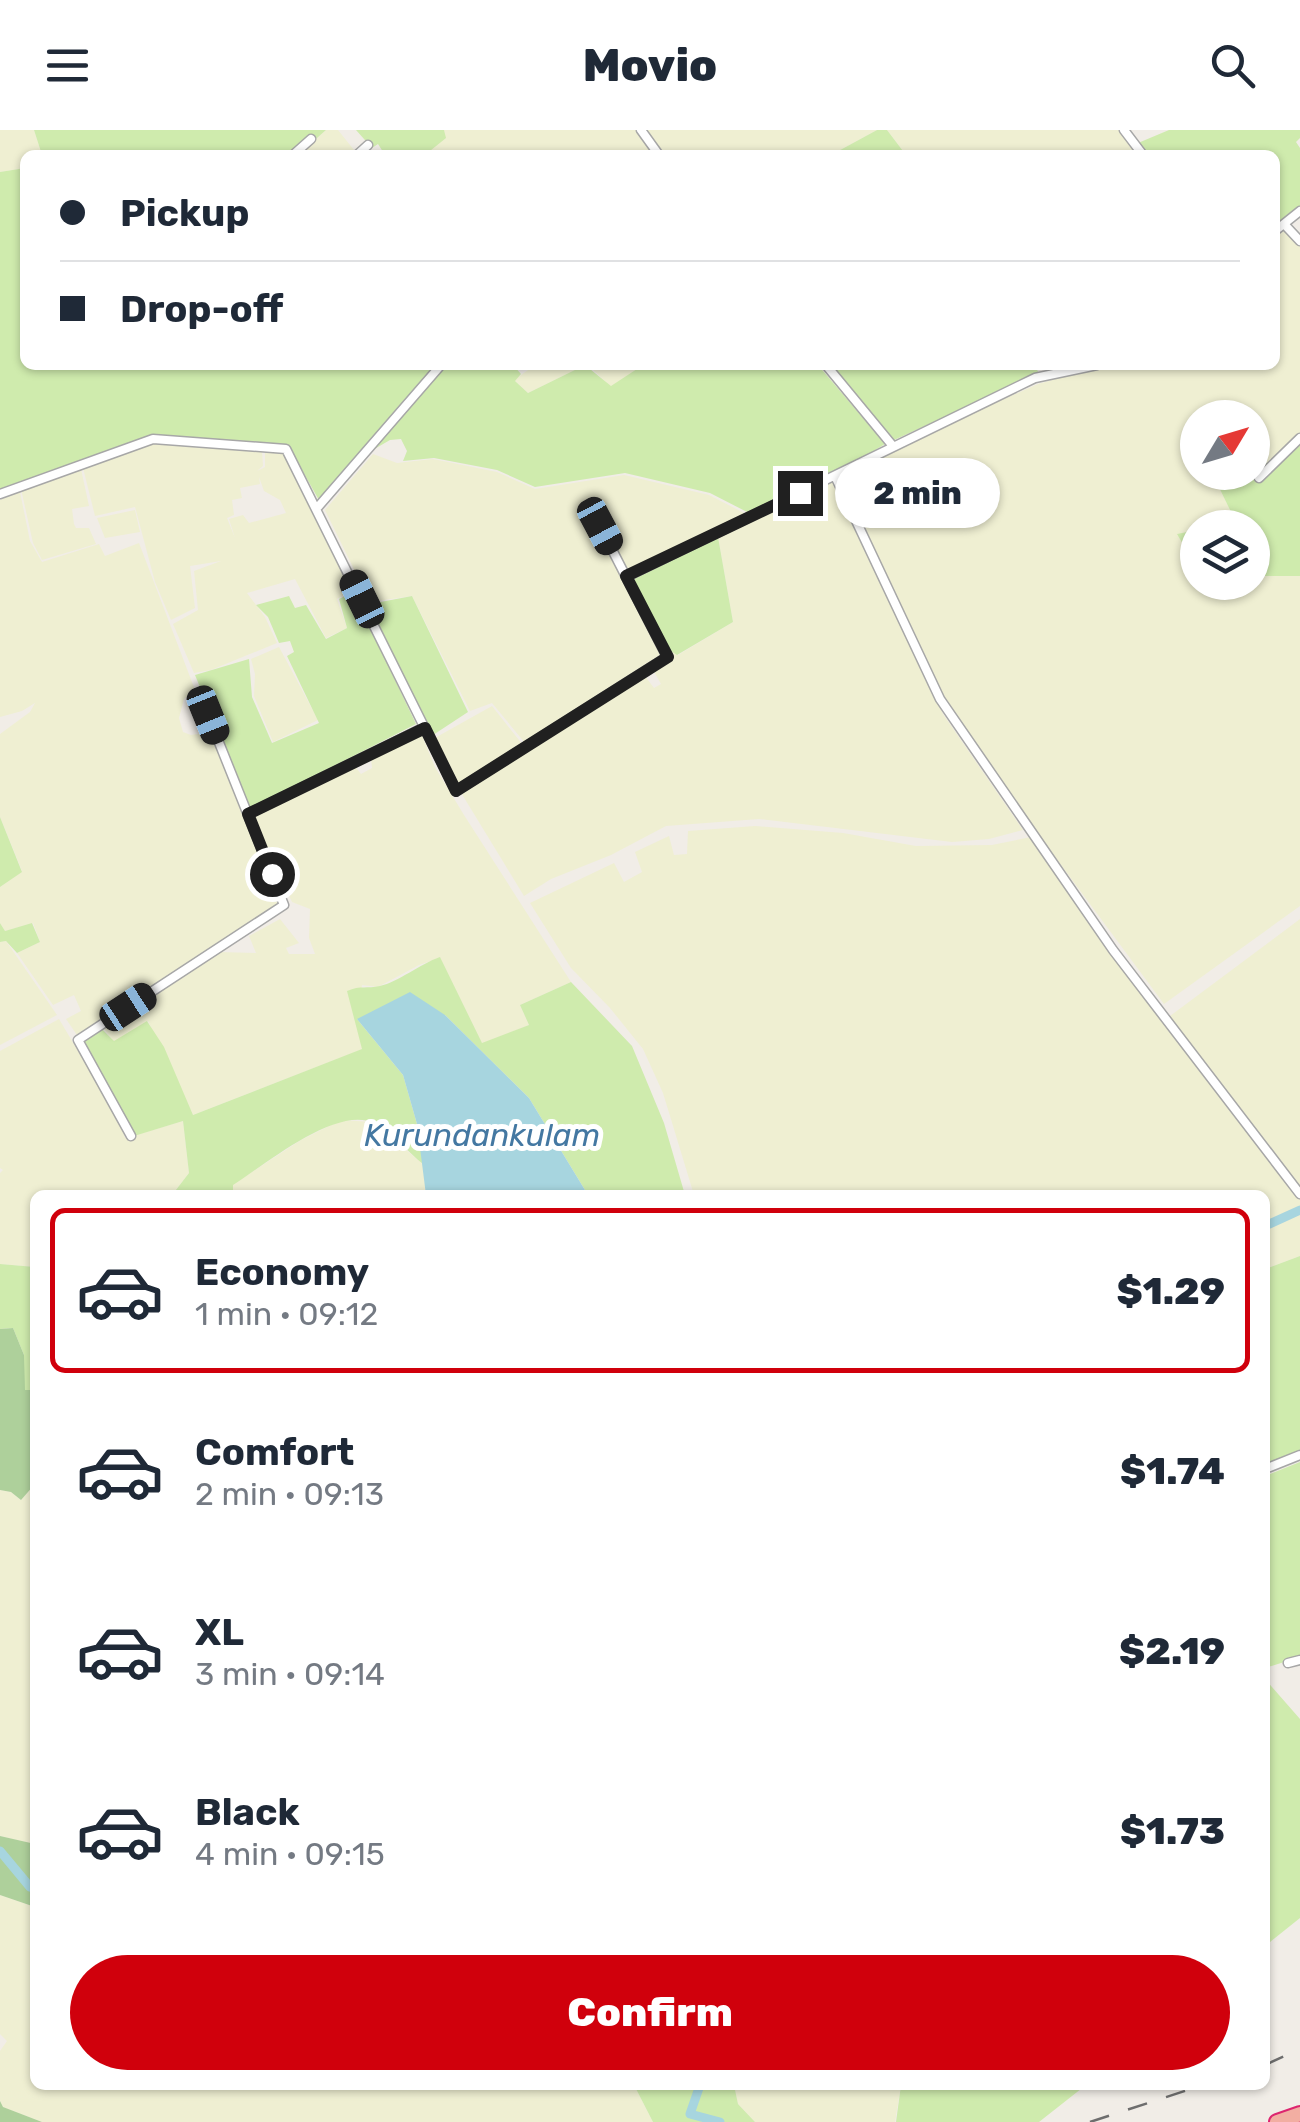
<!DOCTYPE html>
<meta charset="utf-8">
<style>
:root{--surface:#fff;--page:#f6f6f7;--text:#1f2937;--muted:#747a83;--line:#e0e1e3;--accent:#d0000c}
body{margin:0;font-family:Rubik,sans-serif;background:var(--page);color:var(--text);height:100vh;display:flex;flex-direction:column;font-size:38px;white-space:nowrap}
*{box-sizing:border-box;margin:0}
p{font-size:32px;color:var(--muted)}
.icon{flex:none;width:55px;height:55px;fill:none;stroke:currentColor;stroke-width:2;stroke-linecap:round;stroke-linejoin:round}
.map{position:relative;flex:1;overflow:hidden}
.panel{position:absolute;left:30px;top:1060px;width:1240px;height:900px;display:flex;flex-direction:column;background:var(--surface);border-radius:15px;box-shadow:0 2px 8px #0004}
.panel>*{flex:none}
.hud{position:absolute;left:20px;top:20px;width:1260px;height:220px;border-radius:15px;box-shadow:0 2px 8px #0004;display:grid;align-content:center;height:220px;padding:0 40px;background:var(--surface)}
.needle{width:65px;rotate:52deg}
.buttons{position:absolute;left:1180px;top:270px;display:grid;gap:20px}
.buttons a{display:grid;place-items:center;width:90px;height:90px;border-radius:50%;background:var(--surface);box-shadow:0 2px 8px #0004;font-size:50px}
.end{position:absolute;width:45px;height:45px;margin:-22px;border:12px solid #202020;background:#fff;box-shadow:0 0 0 5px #fff}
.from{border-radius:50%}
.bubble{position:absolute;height:70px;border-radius:35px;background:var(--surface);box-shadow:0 2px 8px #0004;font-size:32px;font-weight:800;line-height:70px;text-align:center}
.car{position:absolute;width:30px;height:60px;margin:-30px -15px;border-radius:12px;box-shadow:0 0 8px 2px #0007;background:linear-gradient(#222 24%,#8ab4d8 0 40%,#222 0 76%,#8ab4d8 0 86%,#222 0)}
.hud b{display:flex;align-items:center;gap:35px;height:95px;font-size:38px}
.hud b+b{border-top:2px solid var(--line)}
.hud i{width:25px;height:25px;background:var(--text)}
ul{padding:18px 0 0;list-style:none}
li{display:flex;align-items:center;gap:30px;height:165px;margin:0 20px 15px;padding:0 20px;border:5px solid transparent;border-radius:15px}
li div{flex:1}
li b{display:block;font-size:38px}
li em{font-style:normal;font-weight:800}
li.selected{border-color:var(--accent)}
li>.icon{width:90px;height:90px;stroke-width:1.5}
.primary-button{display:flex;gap:20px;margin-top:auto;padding:20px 40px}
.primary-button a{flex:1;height:115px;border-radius:60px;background:var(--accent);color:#fff;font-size:40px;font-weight:800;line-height:115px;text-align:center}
header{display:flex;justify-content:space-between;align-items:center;height:130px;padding:0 40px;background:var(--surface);font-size:45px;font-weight:800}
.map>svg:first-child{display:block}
.farmland{fill:#efefd2;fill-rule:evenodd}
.grass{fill:#cfebad}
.forest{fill:#aed09b}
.water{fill:#a7d5df}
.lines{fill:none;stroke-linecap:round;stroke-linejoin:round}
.canal{stroke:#a7d5df;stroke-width:9}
.minor-casing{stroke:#a7a7a7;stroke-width:11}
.trunk-casing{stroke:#dd256f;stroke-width:18}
.minor{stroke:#fff;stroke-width:8}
.trunk{stroke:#f2aea2;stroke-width:14}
.rail{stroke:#6e6e6e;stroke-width:2.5;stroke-dasharray:20 20;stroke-linecap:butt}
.route{stroke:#202020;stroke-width:12}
.labels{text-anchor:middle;stroke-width:10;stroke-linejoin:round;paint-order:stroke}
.water-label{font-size:32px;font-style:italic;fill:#4478a2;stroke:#fff}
</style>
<header><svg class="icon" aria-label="menu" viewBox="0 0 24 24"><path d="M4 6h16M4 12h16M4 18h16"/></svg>Movio<svg class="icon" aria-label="search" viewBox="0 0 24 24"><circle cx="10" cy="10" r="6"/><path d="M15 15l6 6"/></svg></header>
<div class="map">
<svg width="1300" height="1992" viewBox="0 0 1300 1992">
<rect width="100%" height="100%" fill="#f1ede7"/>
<path class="farmland" d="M0 0H34L42 25H25V38L0 42Z
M326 0H338L358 25H299Z
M444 0H638L656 25H425L445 8Z
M646 0H877L831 25H664Z
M887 0H1123L1142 25H906Z
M1285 100 1300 117V304L1269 335 1253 320 1252 288H1198V342L1212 343 1231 382 1211 397 1178 405 1197 438 1198 452H1252L1253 446 1264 444 1300 446V776L1164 874 1021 681 944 568 841 348 923 305 1038 254 1106 235H1275V108Z
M535 235H585L528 263 514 250Z
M588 235H643L611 257Z
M152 312 262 321 263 336 257 341 265 337V322L285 324 352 461 337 469 347 498 326 508 295 449 247 463 265 487 277 513 211 540 194 543 173 494 198 480 194 441 221 431 190 436 195 478 171 490 155 452 135 377 95 386 83 338ZM259 347 264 361 280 370 286 383 249 393 243 385 229 389 235 408 227 388 234 385 232 370 242 368 240 358 260 354Z
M373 324 397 333 433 329 497 342 535 359 624 345 709 365 746 384 622 445 663 526 525 613 492 573 470 581 412 466 370 472 325 380Z
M81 339 89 376 72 379 74 394 76 398H89L96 414 42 430 33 413 21 359Z
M835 351 943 584 1023 700 989 709 952 712 759 689 666 696 611 725 551 749 524 766 460 661 645 546 654 558 661 554 653 540 669 528 671 521 678 525 733 492 718 407Z
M20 362 30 411 42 432 99 414 105 426 139 413 195 560 184 569 179 588 183 602 191 605 211 602 281 774 176 840 178 848 218 822 256 823 249 806 280 789 299 813 286 818 289 824H315L309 808 310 779 292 772 253 686 354 635 361 644 372 638 371 628 421 603 435 637 464 685 571 852 520 875 529 895 482 914 440 828 419 835 378 857 362 855 358 901 363 919 193 985 148 891 114 912 99 893 77 905 66 889 81 881 74 865 53 875 17 823 40 812 33 793 5 801 0 793V757L22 741 0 687V604L30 582 35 573 22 581 0 587V370Z
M135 380 140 402 105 408 97 388Z
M279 517 318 590 273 612 254 566 255 544 251 529Z
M492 576 523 615 457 656 433 609Z
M755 696 843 703 916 716 992 715 1031 707 1162 892 1300 789V1126L1265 1139V1065H694L663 963 643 919 610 878 571 838 530 773 614 733 624 752 642 742 635 722 669 706 674 725 687 724 688 701Z
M6 811 57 885 0 915V812Z
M59 889 119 990 125 1008 183 991 189 1043 172 1065H35V1137L0 1134V1043L3 1040 0 1038V921Z
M341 990 372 992 423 1034 426 1065H233L232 1055 301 1010Z
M35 1354V1714H33L0 1706V1360L11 1362 21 1370Z
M0 1765 35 1777V1955H634L653 1992H42L2 1977 0 1971V1921L7 1911 0 1904Z
M734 1955H901L895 1992H755L738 1974Z"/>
<path class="grass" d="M34 0H326L298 25H42Z
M356 0H444L446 8 425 25H385L378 14 372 18Z
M877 0H887L906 25H831Z
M1169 0H1300V8L1296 12 1300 18V77L1275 97V25H1148L1138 13Z
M25 38V235H438L320 372 288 315 153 305 0 359V42Z
M446 235H513L521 244 515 251 528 263 585 235 611 256 643 235H818L885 314 852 334 749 383 710 363 625 343 535 357 497 340 434 328 403 331 407 321 401 309 390 310 371 321Z
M830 235H1035L1039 244 894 310Z
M1300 311V446H1253L1252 398H1207L1231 382 1212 343 1252 342 1253 320 1269 335Z
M1197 400H1198L1197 438 1177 404Z
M718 407 733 492 677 525 671 521 635 456V448Z
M353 462 416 594 250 679 195 545 249 529 252 567 272 613 319 593 287 526 294 522 290 511 279 513 268 487 256 475 289 466 295 478 306 475 326 509 347 498 339 469Z
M412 466 468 582 430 607 370 474Z
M0 687 22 742 0 757Z
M0 793 5 801 32 793 40 812 17 823 6 811 0 812Z
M440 827 482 913 529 895 520 875 571 852 632 916 664 993 685 1065H588L529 968 445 885 357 889 403 945 417 994 423 1034C408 1022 391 1002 374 993 336 975 265 1035 233 1055V1065H172L189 1043 183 991 134 1006 82 911 102 899 114 911 147 891 164 917 193 985 362 919 347 861C361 855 367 859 380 856 398 852 420 834 440 827Z
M1300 1126V1320L1265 1335V1139Z
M0 1134 35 1137V1260H24V1225L13 1198 0 1199Z
M1300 1332V1527L1265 1538V1346Z
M1265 1549 1300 1589V1788L1265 1816Z
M634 1955H734L738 1974 755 1992H653Z
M901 1955H1086L1039 1992H896Z"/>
<path class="forest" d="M13 1198 24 1225 25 1260H35V1354L21 1370 11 1362 0 1360V1199Z
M0 1706 35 1714V1777L0 1765Z
M0 1971 3 1977 42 1992H0Z"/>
<path class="water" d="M410 862 445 885 529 968 588 1065H426L417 994 403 945 357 889Z"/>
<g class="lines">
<path class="canal" d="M1265 1096 1300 1080
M0 1721 30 1757 35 1758
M700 1955 690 1984 720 1992"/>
<defs>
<path id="minor" d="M641 0 659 25
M1124 0 1143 25
M293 25 311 9
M357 25 368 15
M1284 94 1300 111
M1275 101 1300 81
M826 235 892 315
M835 346 940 569 1113 820 1300 1064
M1259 348 1300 308
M0 364 153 309 286 319 456 661 667 527 600 396
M317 378 441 235
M626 447 1035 248 1097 235
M248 684 425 597
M131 1006 78 910 284 775 208 585
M1265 1339 1300 1325
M1288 1533 1300 1530"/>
<path id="trunk" d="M1277 1992 1300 1984"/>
</defs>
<use href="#minor" class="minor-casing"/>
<use href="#trunk" class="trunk-casing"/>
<use href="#minor" class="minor"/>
<use href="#trunk" class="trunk"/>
<path class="rail" d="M1265 1935 1300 1919
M1090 1992 1203 1955"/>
</g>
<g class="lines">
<path class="route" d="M272 744 248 684 425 598 456 661 668 527 626 446 800 363"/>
</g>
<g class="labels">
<g class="water-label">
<text x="482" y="1016">Kurundankulam</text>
</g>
</g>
</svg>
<div class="buttons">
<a><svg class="needle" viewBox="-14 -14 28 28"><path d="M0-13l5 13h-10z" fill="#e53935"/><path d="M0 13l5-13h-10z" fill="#747a83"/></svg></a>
<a><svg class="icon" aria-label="layers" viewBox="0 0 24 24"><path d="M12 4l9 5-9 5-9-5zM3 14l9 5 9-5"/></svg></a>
</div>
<i class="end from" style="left:272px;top:744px"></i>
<i class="end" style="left:800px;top:363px"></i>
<div class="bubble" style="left:835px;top:328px;width:165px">2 min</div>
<i class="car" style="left:600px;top:396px;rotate:152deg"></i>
<i class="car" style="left:362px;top:469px;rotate:334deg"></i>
<i class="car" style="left:208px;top:585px;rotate:158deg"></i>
<i class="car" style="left:128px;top:877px;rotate:57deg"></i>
<div class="hud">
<b><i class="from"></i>Pickup</b>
<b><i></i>Drop-off</b>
</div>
<section class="panel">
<ul>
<li class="selected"><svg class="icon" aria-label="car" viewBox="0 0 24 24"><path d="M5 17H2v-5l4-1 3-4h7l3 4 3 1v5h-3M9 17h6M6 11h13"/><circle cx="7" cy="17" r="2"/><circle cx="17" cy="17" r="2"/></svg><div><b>Economy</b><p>1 min · 09:12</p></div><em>$1.29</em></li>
<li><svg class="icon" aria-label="car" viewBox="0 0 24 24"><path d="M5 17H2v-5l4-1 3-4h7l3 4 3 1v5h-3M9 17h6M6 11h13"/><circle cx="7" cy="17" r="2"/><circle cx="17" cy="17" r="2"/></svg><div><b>Comfort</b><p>2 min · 09:13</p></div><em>$1.74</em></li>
<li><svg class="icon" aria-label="car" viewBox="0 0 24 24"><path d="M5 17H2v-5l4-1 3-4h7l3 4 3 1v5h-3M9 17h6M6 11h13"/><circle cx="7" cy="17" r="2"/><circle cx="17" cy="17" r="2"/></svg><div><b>XL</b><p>3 min · 09:14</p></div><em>$2.19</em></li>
<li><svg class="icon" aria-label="car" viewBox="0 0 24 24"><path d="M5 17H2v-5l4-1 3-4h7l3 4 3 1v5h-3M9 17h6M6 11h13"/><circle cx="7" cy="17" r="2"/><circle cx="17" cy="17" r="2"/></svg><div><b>Black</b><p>4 min · 09:15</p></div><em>$1.73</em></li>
</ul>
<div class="primary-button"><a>Confirm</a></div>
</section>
</div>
